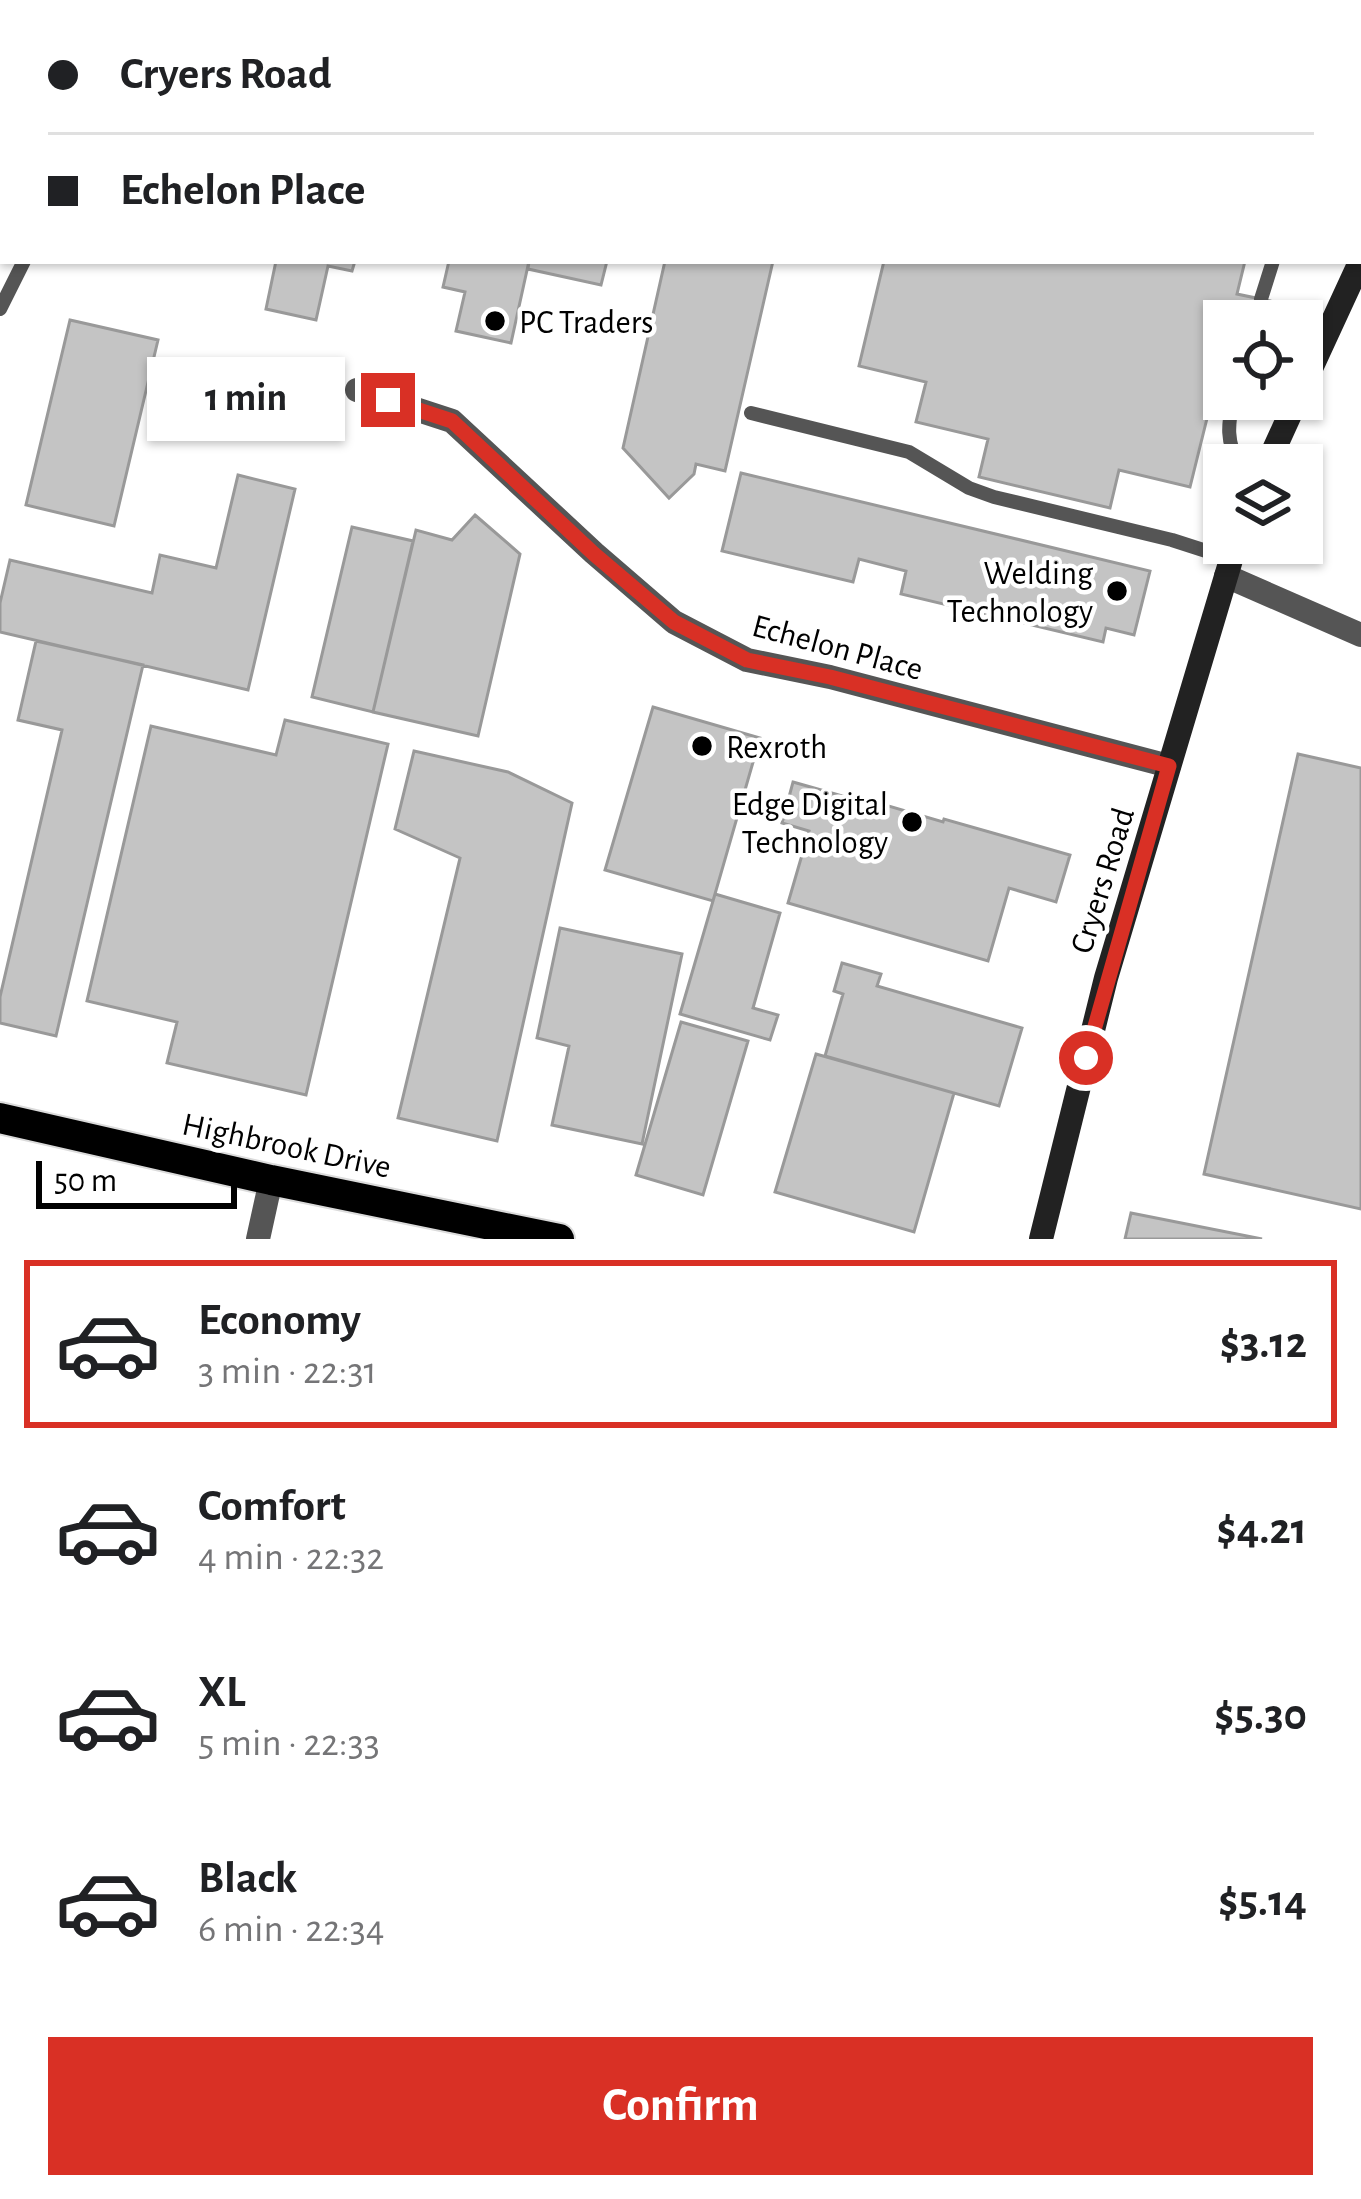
<!DOCTYPE html>
<meta charset="utf-8">
<style>
:root{--surface:#fff;--page:#f6f6f6;--text:#202124;--muted:#757577;--line:#e0e0e0;--accent:#d93025}
body{margin:0;font-family:"Alegreya Sans",sans-serif;background:var(--page);color:var(--text);height:100vh;display:flex;flex-direction:column;font-size:45px;white-space:nowrap}
*{box-sizing:border-box;margin:0}
p{font-size:39px;color:var(--muted)}
.icon{flex:none;width:66px;height:66px;fill:none;stroke:currentColor;stroke-width:2;stroke-linecap:round;stroke-linejoin:round}
.map{position:relative;height:1239px;overflow:hidden}
.details{display:flex;flex-direction:column;background:var(--surface);flex:1}
.details>*{flex:none}
.guide{position:absolute;left:0px;top:0px;width:1362px;height:264px;box-shadow:0 3px 9px #0004;display:grid;align-content:center;height:264px;padding:0 48px;background:var(--surface)}
.buttons{position:absolute;left:1203px;top:300px;display:grid;gap:24px}
.buttons a{display:grid;place-items:center;width:120px;height:120px;border-radius:0px;background:var(--surface);box-shadow:0 3px 9px #0004;font-size:60px}
.scale{position:absolute;left:36px;bottom:30px;width:201px;box-sizing:border-box;padding-left:12px;border:6px solid #000;border-top:0;font-size:33px;line-height:42px;white-space:nowrap;color:#000;-webkit-text-stroke:9px #fff;paint-order:stroke}
.end{position:absolute;width:54px;height:54px;margin:-27px;border:15px solid #d93025;background:#fff;box-shadow:0 0 0 6px #fff}
.from{border-radius:50%}
.bubble{position:absolute;height:84px;border-radius:0px;background:var(--surface);box-shadow:0 3px 9px #0004;font-size:39px;font-weight:600;line-height:84px;text-align:center}
.guide b{display:flex;align-items:center;gap:42px;height:114px;font-size:45px}
.guide b+b{border-top:3px solid var(--line)}
.guide i{width:30px;height:30px;background:var(--text)}
ul{padding:21px 0 0;list-style:none}
li{display:flex;align-items:center;gap:36px;height:168px;margin:0 24px 18px;padding:0 24px;border:6px solid transparent;border-radius:0px}
li div{flex:1}
li b{display:block;font-size:45px}
li em{font-style:normal;font-weight:600}
li.active{border-color:var(--accent)}
li>.icon{width:108px;height:108px;stroke-width:1.5}
.primary-button{display:flex;gap:24px;margin-top:auto;padding:24px 48px}
.primary-button a{flex:1;height:138px;border-radius:0px;background:var(--accent);color:#fff;font-size:48px;font-weight:600;line-height:138px;text-align:center}
.map>svg:first-child{display:block}
.building{fill:#c4c4c4;stroke:#999;stroke-width:3}
.lines{fill:none;stroke-linecap:round;stroke-linejoin:round}
.primary-casing{stroke:#dbdbdb;stroke-width:34}
.lane{stroke:#555;stroke-width:14}
.street{stroke:#555;stroke-width:24}
.secondary{stroke:#222;stroke-width:24}
.primary{stroke:#000;stroke-width:30}
.route{stroke:#d93025;stroke-width:15}
.poi-dot{fill:#000;stroke:#fff;stroke-width:4.5}
.labels{text-anchor:middle;stroke-width:9;stroke-linejoin:round;paint-order:stroke}
.poi-label{font-size:33px;fill:#000;stroke:#fff;text-anchor:start}
.street-label{font-size:33px;fill:#000;stroke:#fff}
</style>
<div class="map">
<svg width="1361" height="1239" viewBox="0 0 1361 1239">
<rect width="100%" height="100%" fill="#fff"/>
<path class="building" d="M129 0H335L128 3Z
M460 0H589L588 3Z
M589 0H691L588 3Z
M847 0H1129L846 3Z
M1158 0H1359L1157 3Z
M276 261H355L352 271 328 266 316 320 266 309Z
M449 261H529L511 343 456 331 465 292 443 287Z
M529 261H607L601 285 528 269Z
M665 261H773L725 471 696 464 694 474 669 498 623 448Z
M884 261H1245L1237 294 1289 305 1282 321H1224V371L1219 370 1190 487 1119 470 1110 508 979 477 988 439 916 422 926 382 859 366Z
M70 320 158 340 114 526 26 505Z
M741 473 1150 571 1134 635 1106 628 1103 642 901 594 906 571 859 559 853 582 722 551Z
M238 475 295 489 248 690 0 632V603L10 560 152 593 160 555 216 568Z
M475 515 520 554 478 736 373 712 416 530 452 540Z
M352 527 413 541 373 712 312 697Z
M36 641 143 665 56 1036 0 1023V997L62 730 18 720Z
M653 707 760 738 713 901 605 870Z
M285 720 388 744 306 1095 167 1063 177 1022 87 1001 151 726 276 755Z
M414 751 508 772 572 803 497 1141 398 1118 460 858 395 829Z
M1298 754 1361 768V1209L1204 1174Z
M793 782 881 807 882 804 943 822 944 819 1070 855 1056 902 1009 888 988 961 788 903 809 831 782 823Z
M715 894 780 913 753 1008 778 1015 770 1040 680 1014Z
M560 928 682 954 642 1144 552 1125 569 1046 537 1038Z
M842 963 881 974 877 986 1022 1028 999 1106 825 1056 843 994 834 991Z
M681 1022 748 1041 703 1195 636 1175Z
M816 1054 954 1093 914 1232 775 1192Z
M1131 1213 1262 1239H1125Z"/>
<g class="lines">
<defs>
<path id="primary" d="M0 1118 271 1180 559 1239"/>
</defs>
<use href="#primary" class="primary-casing"/>
<path class="lane" d="M88 3V0
M1359 197 1361 199
M1261 299 1273 261
M0 309 24 261
M1233 399C1228 425 1226 441 1239 465
M751 413 909 452 969 488 994 497 1172 540 1231 559"/>
<path class="street" d="M357 390 452 421 594 553 674 622 747 660 830 677 1169 766
M1226 576 1361 635
M258 1239 271 1180"/>
<path class="secondary" d="M1302 388 1361 260
M1267 465 1297 399
M1041 1239 1106 978 1236 543"/>
<use href="#primary" class="primary"/>
</g>
<g class="lines">
<path class="route" d="M388 400 452 421 594 554 674 622 747 660 830 677 1169 766 1086 1058"/>
</g>
<g class="poi-dot">
<circle cx="495" cy="321" r="12"/>
<circle cx="1117" cy="591" r="12"/>
<circle cx="702" cy="746" r="12"/>
<circle cx="912" cy="822" r="12"/>
</g>
<g class="labels">
<g class="poi-label">
<text x="519" y="333">PC Traders</text>
<text x="1093" y="584" text-anchor="end">Welding<tspan x="1093" dy="38">Technology</tspan></text>
<text x="726" y="758">Rexroth</text>
<text x="888" y="815" text-anchor="end">Edge Digital<tspan x="888" dy="38">Technology</tspan></text>
</g>
<g class="street-label">
<text transform="translate(838 646) rotate(15)" y="12">Echelon Place</text>
<text transform="translate(1101 880) rotate(-73)" y="12">Cryers Road</text>
<text transform="translate(287 1144) rotate(12)" y="12">Highbrook Drive</text>
</g>
</g>
</svg>
<div class="buttons">
<a><svg class="icon" aria-label="locate" viewBox="0 0 24 24"><circle cx="12" cy="12" r="6"/><path d="M12 2v4M12 18v4M2 12h4M18 12h4"/></svg></a>
<a><svg class="icon" aria-label="layers" viewBox="0 0 24 24"><path d="M12 4l9 5-9 5-9-5zM3 14l9 5 9-5"/></svg></a>
</div>
<div class="scale">50 m</div>
<i class="end from" style="left:1086px;top:1058px"></i>
<i class="end" style="left:388px;top:400px"></i>
<div class="bubble" style="left:147px;top:357px;width:198px">1 min</div>
<div class="guide">
<b><i class="from"></i>Cryers Road</b>
<b><i></i>Echelon Place</b>
</div>
</div>
<section class="details">
<ul>
<li class="active"><svg class="icon" aria-label="car" viewBox="0 0 24 24"><path d="M5 17H2v-5l4-1 3-4h7l3 4 3 1v5h-3M9 17h6M6 11h13"/><circle cx="7" cy="17" r="2"/><circle cx="17" cy="17" r="2"/></svg><div><b>Economy</b><p>3 min · 22:31</p></div><em>$3.12</em></li>
<li><svg class="icon" aria-label="car" viewBox="0 0 24 24"><path d="M5 17H2v-5l4-1 3-4h7l3 4 3 1v5h-3M9 17h6M6 11h13"/><circle cx="7" cy="17" r="2"/><circle cx="17" cy="17" r="2"/></svg><div><b>Comfort</b><p>4 min · 22:32</p></div><em>$4.21</em></li>
<li><svg class="icon" aria-label="car" viewBox="0 0 24 24"><path d="M5 17H2v-5l4-1 3-4h7l3 4 3 1v5h-3M9 17h6M6 11h13"/><circle cx="7" cy="17" r="2"/><circle cx="17" cy="17" r="2"/></svg><div><b>XL</b><p>5 min · 22:33</p></div><em>$5.30</em></li>
<li><svg class="icon" aria-label="car" viewBox="0 0 24 24"><path d="M5 17H2v-5l4-1 3-4h7l3 4 3 1v5h-3M9 17h6M6 11h13"/><circle cx="7" cy="17" r="2"/><circle cx="17" cy="17" r="2"/></svg><div><b>Black</b><p>6 min · 22:34</p></div><em>$5.14</em></li>
</ul>
<div class="primary-button"><a>Confirm</a></div>
</section>
